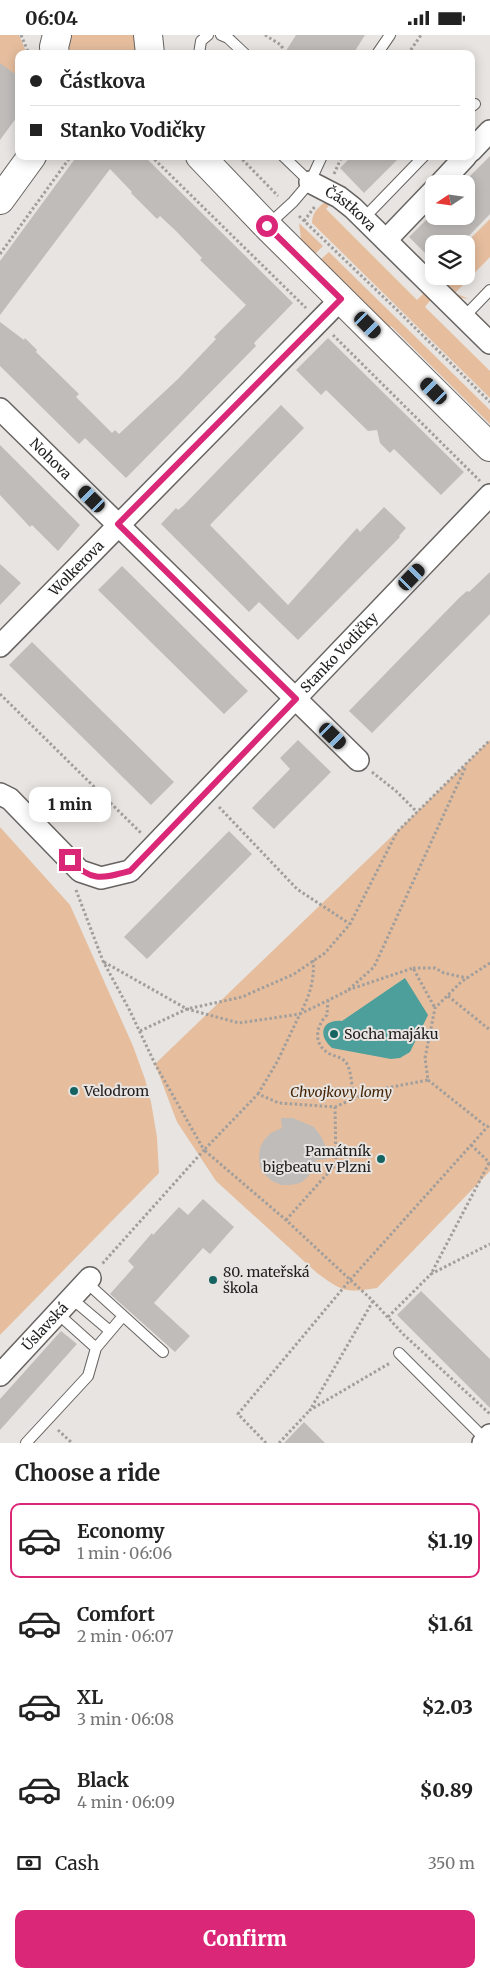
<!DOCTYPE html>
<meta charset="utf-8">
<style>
:root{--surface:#fff;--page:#f2f2f2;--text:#222;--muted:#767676;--line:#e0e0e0;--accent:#db2777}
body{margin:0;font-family:Merriweather,serif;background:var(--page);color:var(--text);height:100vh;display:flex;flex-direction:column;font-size:19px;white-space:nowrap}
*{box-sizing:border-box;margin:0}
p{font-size:16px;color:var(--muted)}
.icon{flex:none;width:28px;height:28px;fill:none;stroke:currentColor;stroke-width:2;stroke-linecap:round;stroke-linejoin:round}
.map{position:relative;height:1408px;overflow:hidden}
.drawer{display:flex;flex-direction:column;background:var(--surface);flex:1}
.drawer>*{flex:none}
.hud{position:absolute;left:15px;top:15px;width:460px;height:110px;border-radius:10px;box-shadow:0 2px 12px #0003;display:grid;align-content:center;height:110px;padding:0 15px;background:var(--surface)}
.needle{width:32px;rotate:257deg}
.buttons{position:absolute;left:425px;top:140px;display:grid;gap:10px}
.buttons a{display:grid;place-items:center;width:50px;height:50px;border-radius:10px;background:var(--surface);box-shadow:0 2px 12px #0003;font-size:25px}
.end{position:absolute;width:22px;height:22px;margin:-11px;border:6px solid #db2777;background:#fff;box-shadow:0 0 0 2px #fff}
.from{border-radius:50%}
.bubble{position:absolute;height:35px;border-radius:10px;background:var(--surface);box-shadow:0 2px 12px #0003;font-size:16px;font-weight:800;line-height:35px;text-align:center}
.car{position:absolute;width:15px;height:30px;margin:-15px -8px;border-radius:6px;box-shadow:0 0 4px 1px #0007;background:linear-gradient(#222 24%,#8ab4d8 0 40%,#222 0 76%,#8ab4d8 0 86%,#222 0)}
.hud b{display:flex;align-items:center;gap:18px;height:48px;font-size:19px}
.hud b+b{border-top:1px solid var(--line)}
.hud i{width:12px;height:12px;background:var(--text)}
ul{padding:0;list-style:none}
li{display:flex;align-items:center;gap:15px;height:75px;margin:0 10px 8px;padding:0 5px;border:2px solid transparent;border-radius:10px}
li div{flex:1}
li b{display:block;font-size:19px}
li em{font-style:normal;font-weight:800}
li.active{border-color:var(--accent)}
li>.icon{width:45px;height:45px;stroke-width:1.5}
h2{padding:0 15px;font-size:22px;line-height:60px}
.pay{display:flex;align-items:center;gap:12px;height:55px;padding:0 15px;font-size:19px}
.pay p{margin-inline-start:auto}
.button{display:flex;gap:10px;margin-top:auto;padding:10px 15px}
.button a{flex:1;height:58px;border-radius:10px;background:var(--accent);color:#fff;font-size:20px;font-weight:800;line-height:58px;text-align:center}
.status{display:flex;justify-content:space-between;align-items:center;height:35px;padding:0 25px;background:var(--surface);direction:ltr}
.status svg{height:14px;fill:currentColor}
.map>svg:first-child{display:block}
.green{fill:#e6be9e}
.water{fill:#4d9f9b}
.building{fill:#bfbcb9}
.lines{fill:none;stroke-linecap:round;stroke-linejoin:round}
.lane-casing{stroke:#676361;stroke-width:12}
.street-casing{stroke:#676361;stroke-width:24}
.secondary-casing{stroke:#676361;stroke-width:30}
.path{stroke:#a19e9c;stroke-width:3;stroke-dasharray:2.5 2.5;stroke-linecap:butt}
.lane{stroke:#fff;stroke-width:10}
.street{stroke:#fff;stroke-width:21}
.secondary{stroke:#fff;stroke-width:28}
.route{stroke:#db2777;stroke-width:6}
.poi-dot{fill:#166461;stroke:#e7e4e1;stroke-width:2}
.labels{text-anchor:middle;stroke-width:4;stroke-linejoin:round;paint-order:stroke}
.street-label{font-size:14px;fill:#1f1e1d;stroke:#e7e4e1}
.poi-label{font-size:14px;fill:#1f1e1d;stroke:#e7e4e1;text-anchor:start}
.park-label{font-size:14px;font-style:italic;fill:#442302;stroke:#e7e4e1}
</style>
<div class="status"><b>06:04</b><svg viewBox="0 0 49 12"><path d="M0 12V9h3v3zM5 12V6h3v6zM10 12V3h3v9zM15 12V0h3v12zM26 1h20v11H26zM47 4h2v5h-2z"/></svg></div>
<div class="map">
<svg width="490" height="1408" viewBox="0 0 490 1408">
<rect width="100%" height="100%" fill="#e7e4e1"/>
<path class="green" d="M0 0H19L27 19H19V42L0 29Z
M70 0H137L139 19H69Z
M329 164 333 166 326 174 417 265 426 256 433 262 425 272 490 336V363L312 188C312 176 320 171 329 164Z
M490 184V222L455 258 469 264 456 262 446 253 453 246 448 241H466L465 209Z
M299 188 323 211 314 220 301 204Z
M329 217 490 375V389L391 291 387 294 320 225Z
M490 705V1136L377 1253C346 1258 343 1257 317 1238L216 1146 177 1087 155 1029 417 777Z
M0 792 70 870 133 1011 145 1044 151 1067 157 1102 159 1138 0 1300Z"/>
<path class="water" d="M405 943 428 980 410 1017 400 1023 391 1024 332 1013C317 1000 322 984 342 986Z"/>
<path class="building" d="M296 0H365L353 19H284Z
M0 28 19 42V79L0 105Z
M77 121H144L293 268 254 308 256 311 126 443 85 403 79 409 0 331V287L24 305 25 303 37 315 36 317 79 359 76 362 112 398 115 395 119 399 178 344 216 304 214 302 246 270 200 225 202 223 176 196 160 181 157 184 131 158 132 157 110 134 0 280V226Z
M352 121H401L364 158 340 133Z
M490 121V179L461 209H434V227L409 202 430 181H466V145Z
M328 303 464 437 441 460 394 414 390 418 380 408 377 395 368 396 326 355 321 360 296 335Z
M281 370 304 393 210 490 288 570 357 493 360 497 384 472 406 493 399 501 400 502 298 605 259 567 249 577 161 489 176 473 178 475 183 471Z
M0 410 80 490 58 516 32 490 30 492 0 460Z
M0 529 21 548 0 570Z
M122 531 248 656 224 679 98 555Z
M490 537V579L372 698 349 676 459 563 467 556 469 557Z
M32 607 174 747 151 770 9 630Z
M298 705 331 737 274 794 252 773 290 734 280 723Z
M229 796 252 819 147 924 124 902Z
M281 1083H293L314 1092 322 1103 326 1113 327 1124 316 1125 313 1134 308 1142 300 1148 291 1150H281L272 1146 265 1140 260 1132 259 1122 260 1113 264 1105 271 1098 282 1093Z
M203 1164 234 1192 210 1219 203 1213 154 1268 190 1301 175 1317 110 1259 134 1232 128 1226 152 1198 153 1200 179 1172 188 1180Z
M421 1256 490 1324V1373L397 1280Z
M61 1296 77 1309 0 1395V1364Z
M304 1387 325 1408H284Z"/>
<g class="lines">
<defs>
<path id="lane" d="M221 0 228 3 245 19
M199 19 201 6 208 0
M377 19 390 0
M471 72 475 69
M283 121 310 147
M364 183 424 121
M268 190 293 167 310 147 322 121
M464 282 490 255
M86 1247 163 1317
M71 1263 110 1296
M57 1278 96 1313
M399 1318 486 1405
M26 1408 88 1341 96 1313 123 1281"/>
<g id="street">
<path d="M471 116 490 96"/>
<path id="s1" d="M310 147 339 162 353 173 490 308"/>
<path d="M440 149 466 121"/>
<path d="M386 205 434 155"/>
<path id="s2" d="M0 374 358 725"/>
<path id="s3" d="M0 611 341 264"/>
<path id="s4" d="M0 759 10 764 80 836 101 843 130 836 490 460"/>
<path id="s5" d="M0 1340 90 1243"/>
<path d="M483 1408 490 1400"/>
</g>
<path id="secondary" d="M148 0 150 19
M55 19 54 12 57 0
M200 121 267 191 490 412
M0 165 32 121"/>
</defs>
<use href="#lane" class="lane-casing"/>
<use href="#street" class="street-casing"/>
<use href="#secondary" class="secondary-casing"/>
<path class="path" d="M21 0 29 19
M265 0 281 10 285 18
M408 19 421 0
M151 121 306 273
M239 121 278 161
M334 139 342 121
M299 181 396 274 490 367
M304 186 316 170
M0 219 71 121
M333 300 480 446
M0 659 141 798
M372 737 396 756 417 777
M219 772 297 854 350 889
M76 855 103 926 130 976 155 1029 204 1115 102 1229
M104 927 187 974 239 988 300 979C309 962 315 945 313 925
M490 928 461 947 435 973 425 1023 428 1045 371 1056 335 1072 279 1068 258 1059 204 1115 286 1185 373 1266 403 1299 490 1379
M413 933H435L444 938 467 943
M348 955 413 933 435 973
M448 961 490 995
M328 965 327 980C315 992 313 1010 330 1019 336 1022 343 1022 347 1029 352 1039 352 1053 353 1064
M140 996 187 974 242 962 294 939 325 918 350 889 397 797 490 705
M428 1045 487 1092
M258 1059 277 1027 300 979 347 956 374 932 466 731
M471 1110 490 1128
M489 1128 431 1239 490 1209
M286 1185 336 1129 335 1072
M373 1266 310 1375 390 1328
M388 1282 431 1239
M58 1395 72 1408
M266 1408 238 1379 350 1245 490 1089
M279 1408 310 1375"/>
<use href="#lane" class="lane"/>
<use href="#street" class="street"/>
<use href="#secondary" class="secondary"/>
</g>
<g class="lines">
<path class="route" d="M70 825C92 848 103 843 130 836L296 664 118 489 341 264 267 191"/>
</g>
<g class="poi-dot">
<circle cx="334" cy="999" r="5"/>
<circle cx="74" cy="1056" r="5"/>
<circle cx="381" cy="1124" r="5"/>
<circle cx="213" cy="1245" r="5"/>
</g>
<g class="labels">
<g class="street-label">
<text dy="5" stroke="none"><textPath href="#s1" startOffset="49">Částkova</textPath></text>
<text dy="5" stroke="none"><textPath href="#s2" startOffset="71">Nohova</textPath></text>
<text dy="5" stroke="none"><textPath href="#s3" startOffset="109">Wolkerova</textPath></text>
<text dy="5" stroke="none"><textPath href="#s4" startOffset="466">Stanko Vodičky</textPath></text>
<text dy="5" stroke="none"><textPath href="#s5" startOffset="66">Úslavská</textPath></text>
</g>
<g class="poi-label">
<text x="344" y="1004">Socha majáku</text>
<text x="84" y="1061">Velodrom</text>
<text x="371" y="1121" text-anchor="end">Památník<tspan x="371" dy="16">bigbeatu v Plzni</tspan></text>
<text x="223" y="1242">80. mateřská<tspan x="223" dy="16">škola</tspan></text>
</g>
<g class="park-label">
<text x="341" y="1062">Chvojkovy lomy</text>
</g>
</g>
</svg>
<div class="buttons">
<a><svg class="needle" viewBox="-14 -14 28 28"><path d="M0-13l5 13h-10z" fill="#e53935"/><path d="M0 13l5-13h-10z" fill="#767676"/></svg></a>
<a><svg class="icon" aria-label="layers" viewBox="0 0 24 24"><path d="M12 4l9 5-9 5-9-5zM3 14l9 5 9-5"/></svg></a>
</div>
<i class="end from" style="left:267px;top:191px"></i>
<i class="end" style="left:70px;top:825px"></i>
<div class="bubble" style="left:29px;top:752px;width:82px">1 min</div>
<i class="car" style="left:368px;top:290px;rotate:135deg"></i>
<i class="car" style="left:434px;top:356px;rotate:315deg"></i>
<i class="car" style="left:92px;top:464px;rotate:315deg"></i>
<i class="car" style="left:412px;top:542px;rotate:44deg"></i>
<i class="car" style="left:333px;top:701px;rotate:134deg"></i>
<div class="hud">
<b><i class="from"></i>Částkova</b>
<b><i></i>Stanko Vodičky</b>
</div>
</div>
<section class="drawer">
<h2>Choose a ride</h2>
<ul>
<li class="active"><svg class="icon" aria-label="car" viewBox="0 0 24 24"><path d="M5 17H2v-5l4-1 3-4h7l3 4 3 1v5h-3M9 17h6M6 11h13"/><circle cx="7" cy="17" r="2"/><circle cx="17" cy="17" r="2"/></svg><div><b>Economy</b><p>1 min · 06:06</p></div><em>$1.19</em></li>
<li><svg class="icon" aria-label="car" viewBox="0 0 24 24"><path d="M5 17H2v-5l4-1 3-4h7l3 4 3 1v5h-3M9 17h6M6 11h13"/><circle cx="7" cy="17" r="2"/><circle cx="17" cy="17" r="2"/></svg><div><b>Comfort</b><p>2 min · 06:07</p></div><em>$1.61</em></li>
<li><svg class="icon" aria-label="car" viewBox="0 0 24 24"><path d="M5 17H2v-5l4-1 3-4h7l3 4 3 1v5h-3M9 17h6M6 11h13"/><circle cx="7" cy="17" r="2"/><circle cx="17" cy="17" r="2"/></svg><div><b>XL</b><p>3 min · 06:08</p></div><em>$2.03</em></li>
<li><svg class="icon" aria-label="car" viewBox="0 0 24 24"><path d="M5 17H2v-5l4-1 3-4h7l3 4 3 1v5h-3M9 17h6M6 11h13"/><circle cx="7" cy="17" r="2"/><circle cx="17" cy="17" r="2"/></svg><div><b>Black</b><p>4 min · 06:09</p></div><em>$0.89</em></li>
</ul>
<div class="pay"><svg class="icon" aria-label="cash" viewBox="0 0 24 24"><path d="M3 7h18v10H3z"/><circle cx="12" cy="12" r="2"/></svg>Cash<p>350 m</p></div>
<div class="button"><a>Confirm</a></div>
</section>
